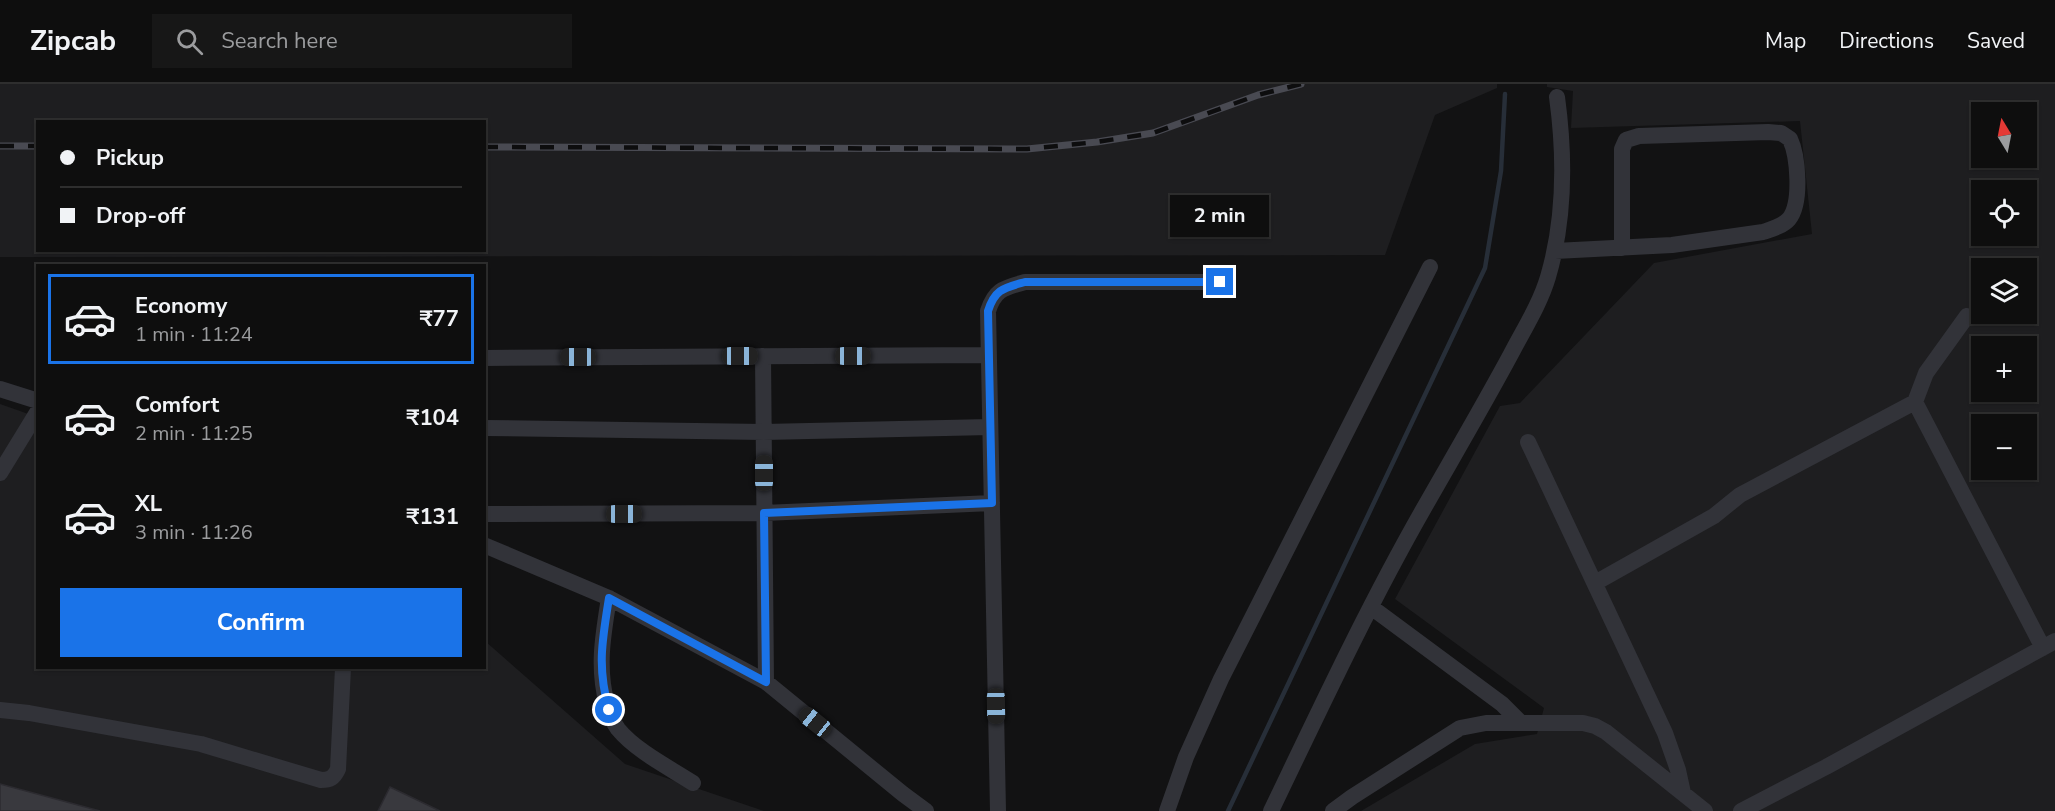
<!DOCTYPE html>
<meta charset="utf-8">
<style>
:root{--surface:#0e0e0e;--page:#171717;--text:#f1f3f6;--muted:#9b9c9e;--line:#2e2e2e;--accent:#1a73e8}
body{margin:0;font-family:"Nunito Sans",sans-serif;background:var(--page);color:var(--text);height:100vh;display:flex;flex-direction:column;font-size:22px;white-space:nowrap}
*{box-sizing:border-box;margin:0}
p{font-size:20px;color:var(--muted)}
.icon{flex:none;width:33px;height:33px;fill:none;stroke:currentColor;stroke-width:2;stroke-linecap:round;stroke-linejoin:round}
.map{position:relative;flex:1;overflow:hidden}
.drawer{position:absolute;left:36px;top:180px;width:450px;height:405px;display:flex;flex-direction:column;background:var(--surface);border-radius:0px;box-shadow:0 2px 4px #0004,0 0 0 2px var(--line)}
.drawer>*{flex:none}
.guide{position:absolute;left:36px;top:36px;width:450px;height:132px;border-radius:0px;box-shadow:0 2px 4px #0004,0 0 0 2px var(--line);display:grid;align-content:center;height:132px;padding:0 24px;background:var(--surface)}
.needle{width:39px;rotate:350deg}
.tools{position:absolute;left:1971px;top:18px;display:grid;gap:12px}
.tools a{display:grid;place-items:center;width:66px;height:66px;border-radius:0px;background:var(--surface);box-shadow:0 2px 4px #0004,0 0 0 2px var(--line);font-size:30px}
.end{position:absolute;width:27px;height:27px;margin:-14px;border:8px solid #1a73e8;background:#fff;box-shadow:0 0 0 3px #fff}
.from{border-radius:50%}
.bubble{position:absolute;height:42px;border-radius:0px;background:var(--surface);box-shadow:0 2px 4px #0004,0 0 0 2px var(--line);font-size:20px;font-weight:700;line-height:42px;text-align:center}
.car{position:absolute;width:18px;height:36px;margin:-18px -9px;border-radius:8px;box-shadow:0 0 4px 2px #0007;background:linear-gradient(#222 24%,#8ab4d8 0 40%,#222 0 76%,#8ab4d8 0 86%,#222 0)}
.guide b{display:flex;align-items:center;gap:21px;height:57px;font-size:22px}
.guide b+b{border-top:2px solid var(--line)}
.guide i{width:15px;height:15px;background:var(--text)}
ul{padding:10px 0 0;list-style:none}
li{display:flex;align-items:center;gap:18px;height:90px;margin:0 12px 9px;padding:0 12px;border:3px solid transparent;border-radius:0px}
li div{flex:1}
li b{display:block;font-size:22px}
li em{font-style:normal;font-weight:700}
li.selected{border-color:var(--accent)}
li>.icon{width:54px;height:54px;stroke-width:1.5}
.primary-button{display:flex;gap:12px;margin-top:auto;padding:12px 24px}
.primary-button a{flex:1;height:69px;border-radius:0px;background:var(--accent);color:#fff;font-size:24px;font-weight:700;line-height:69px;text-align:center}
header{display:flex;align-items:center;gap:36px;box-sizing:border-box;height:84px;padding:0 30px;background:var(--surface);border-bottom:2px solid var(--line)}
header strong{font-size:28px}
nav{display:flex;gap:33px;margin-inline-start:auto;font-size:21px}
.search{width:420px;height:54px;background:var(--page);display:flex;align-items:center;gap:15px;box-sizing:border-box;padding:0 21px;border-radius:0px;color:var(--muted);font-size:22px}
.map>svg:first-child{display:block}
.built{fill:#1e1e20;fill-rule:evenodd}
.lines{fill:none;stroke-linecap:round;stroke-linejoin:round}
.stream{stroke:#272e38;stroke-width:4.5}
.building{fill:#39393e;stroke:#2c2b30;stroke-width:1.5}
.minor{stroke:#323339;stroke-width:16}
.rail-casing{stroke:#494a52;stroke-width:7}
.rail{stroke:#0d0d0e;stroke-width:4.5;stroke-dasharray:14;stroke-linecap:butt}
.route{stroke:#1a73e8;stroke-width:8}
</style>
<header>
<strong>Zipcab</strong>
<div class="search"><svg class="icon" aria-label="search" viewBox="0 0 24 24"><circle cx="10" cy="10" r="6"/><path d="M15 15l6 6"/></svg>Search here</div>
<nav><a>Map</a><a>Directions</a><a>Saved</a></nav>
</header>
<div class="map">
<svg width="2055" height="727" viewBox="0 0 2055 727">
<rect width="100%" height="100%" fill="#121213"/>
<path class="built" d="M0 0H1497V4L1435 31 1385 171 0 173ZM38 38H484V166H38Z
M1547 0H2055V727H1361L1475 660 1537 650 1544 624 1395 515 1500 322 1520 319 1654 179 1812 150 1800 37 1571 44 1573 7 1547 3ZM1982 28H2026V74H1982ZM1982 106H2026V152H1982ZM1982 184H2026V230H1982ZM1982 262H2026V308H1982ZM1982 340H2026V386H1982Z
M0 320 37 333 38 584H484L485 557 625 680 764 727H0Z"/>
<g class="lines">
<path class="stream" d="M1228 727 1485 184 1501 87 1505 10"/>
</g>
<path class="building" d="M0 700 100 727H0Z
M390 703 440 727H378Z"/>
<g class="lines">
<path class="minor" d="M1555 167 1672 161 1763 148C1772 145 1783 142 1789 135 1802 119 1798 72 1790 55L1781 49 1768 48 1639 52 1626 56 1622 65V164
M1967 232 1926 289 1915 318 2043 564
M763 272 766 598
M484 274 989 271
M0 305 38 317
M484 344 764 348 990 343
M1528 358 1665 649 1678 686 1683 709
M0 389 38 327
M484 430 764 429 992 419
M484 461 609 514 766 598 903 710 926 727
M1595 499 1714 432 1740 411 1915 318
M609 514C603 551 597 584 607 620 609 628 613 638 618 645 636 667 670 684 693 699
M1371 523 1502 620 1520 638
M0 626 29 629 201 660 321 696C330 696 334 694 338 685L343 584
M998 727 988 227C995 205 1004 204 1025 198H1220
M1167 727 1186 673 1221 595 1430 183
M1271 727C1320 625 1368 522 1424 424 1453 373 1483 322 1511 270 1524 245 1540 220 1548 193 1565 135 1565 72 1557 13
M1333 727 1352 713 1460 644 1486 639H1583L1595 642 1606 648 1705 727
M1741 727 1826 683 2055 557"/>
<defs>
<path id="rail" d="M0 62H38
M484 63 1027 65 1097 58 1153 49 1258 11 1301 0"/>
</defs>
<use href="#rail" class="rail-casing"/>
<use href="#rail" class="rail"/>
</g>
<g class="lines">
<path class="route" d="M609 626C597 584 602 557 609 514L766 598 764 429 992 419 988 227C995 205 1004 204 1025 198H1220"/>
</g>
</svg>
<div class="tools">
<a><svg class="needle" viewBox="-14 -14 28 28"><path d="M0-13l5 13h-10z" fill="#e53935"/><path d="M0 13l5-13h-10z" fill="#9b9c9e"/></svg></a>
<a><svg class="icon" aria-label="locate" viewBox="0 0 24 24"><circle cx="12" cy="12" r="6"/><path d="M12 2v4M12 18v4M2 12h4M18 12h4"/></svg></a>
<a><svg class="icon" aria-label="layers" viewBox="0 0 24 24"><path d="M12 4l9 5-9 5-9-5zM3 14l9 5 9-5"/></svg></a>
<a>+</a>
<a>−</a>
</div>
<i class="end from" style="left:609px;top:626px"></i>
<i class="end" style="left:1220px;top:198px"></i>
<div class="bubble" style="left:1170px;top:111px;width:99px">2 min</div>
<i class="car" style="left:740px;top:272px;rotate:90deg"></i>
<i class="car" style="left:853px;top:272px;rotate:90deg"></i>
<i class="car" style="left:578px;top:273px;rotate:270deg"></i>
<i class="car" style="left:764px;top:389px;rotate:0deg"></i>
<i class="car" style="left:624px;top:430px;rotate:90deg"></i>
<i class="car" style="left:996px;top:622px;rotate:179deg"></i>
<i class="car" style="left:815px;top:638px;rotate:309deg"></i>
<div class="guide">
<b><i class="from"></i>Pickup</b>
<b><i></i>Drop-off</b>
</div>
<section class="drawer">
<ul>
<li class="selected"><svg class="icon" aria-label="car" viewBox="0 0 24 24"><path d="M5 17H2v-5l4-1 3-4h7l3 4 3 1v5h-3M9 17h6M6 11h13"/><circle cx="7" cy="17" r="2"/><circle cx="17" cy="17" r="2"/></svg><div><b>Economy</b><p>1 min · 11:24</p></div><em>₹77</em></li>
<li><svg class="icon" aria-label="car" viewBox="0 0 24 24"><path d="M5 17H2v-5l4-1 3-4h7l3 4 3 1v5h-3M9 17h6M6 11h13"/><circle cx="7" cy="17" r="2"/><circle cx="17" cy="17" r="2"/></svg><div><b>Comfort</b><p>2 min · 11:25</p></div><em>₹104</em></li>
<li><svg class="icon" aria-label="car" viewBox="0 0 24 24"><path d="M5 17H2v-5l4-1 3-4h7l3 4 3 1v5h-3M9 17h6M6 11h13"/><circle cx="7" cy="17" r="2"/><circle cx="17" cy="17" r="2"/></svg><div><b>XL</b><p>3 min · 11:26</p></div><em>₹131</em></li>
</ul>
<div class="primary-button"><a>Confirm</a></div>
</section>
</div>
